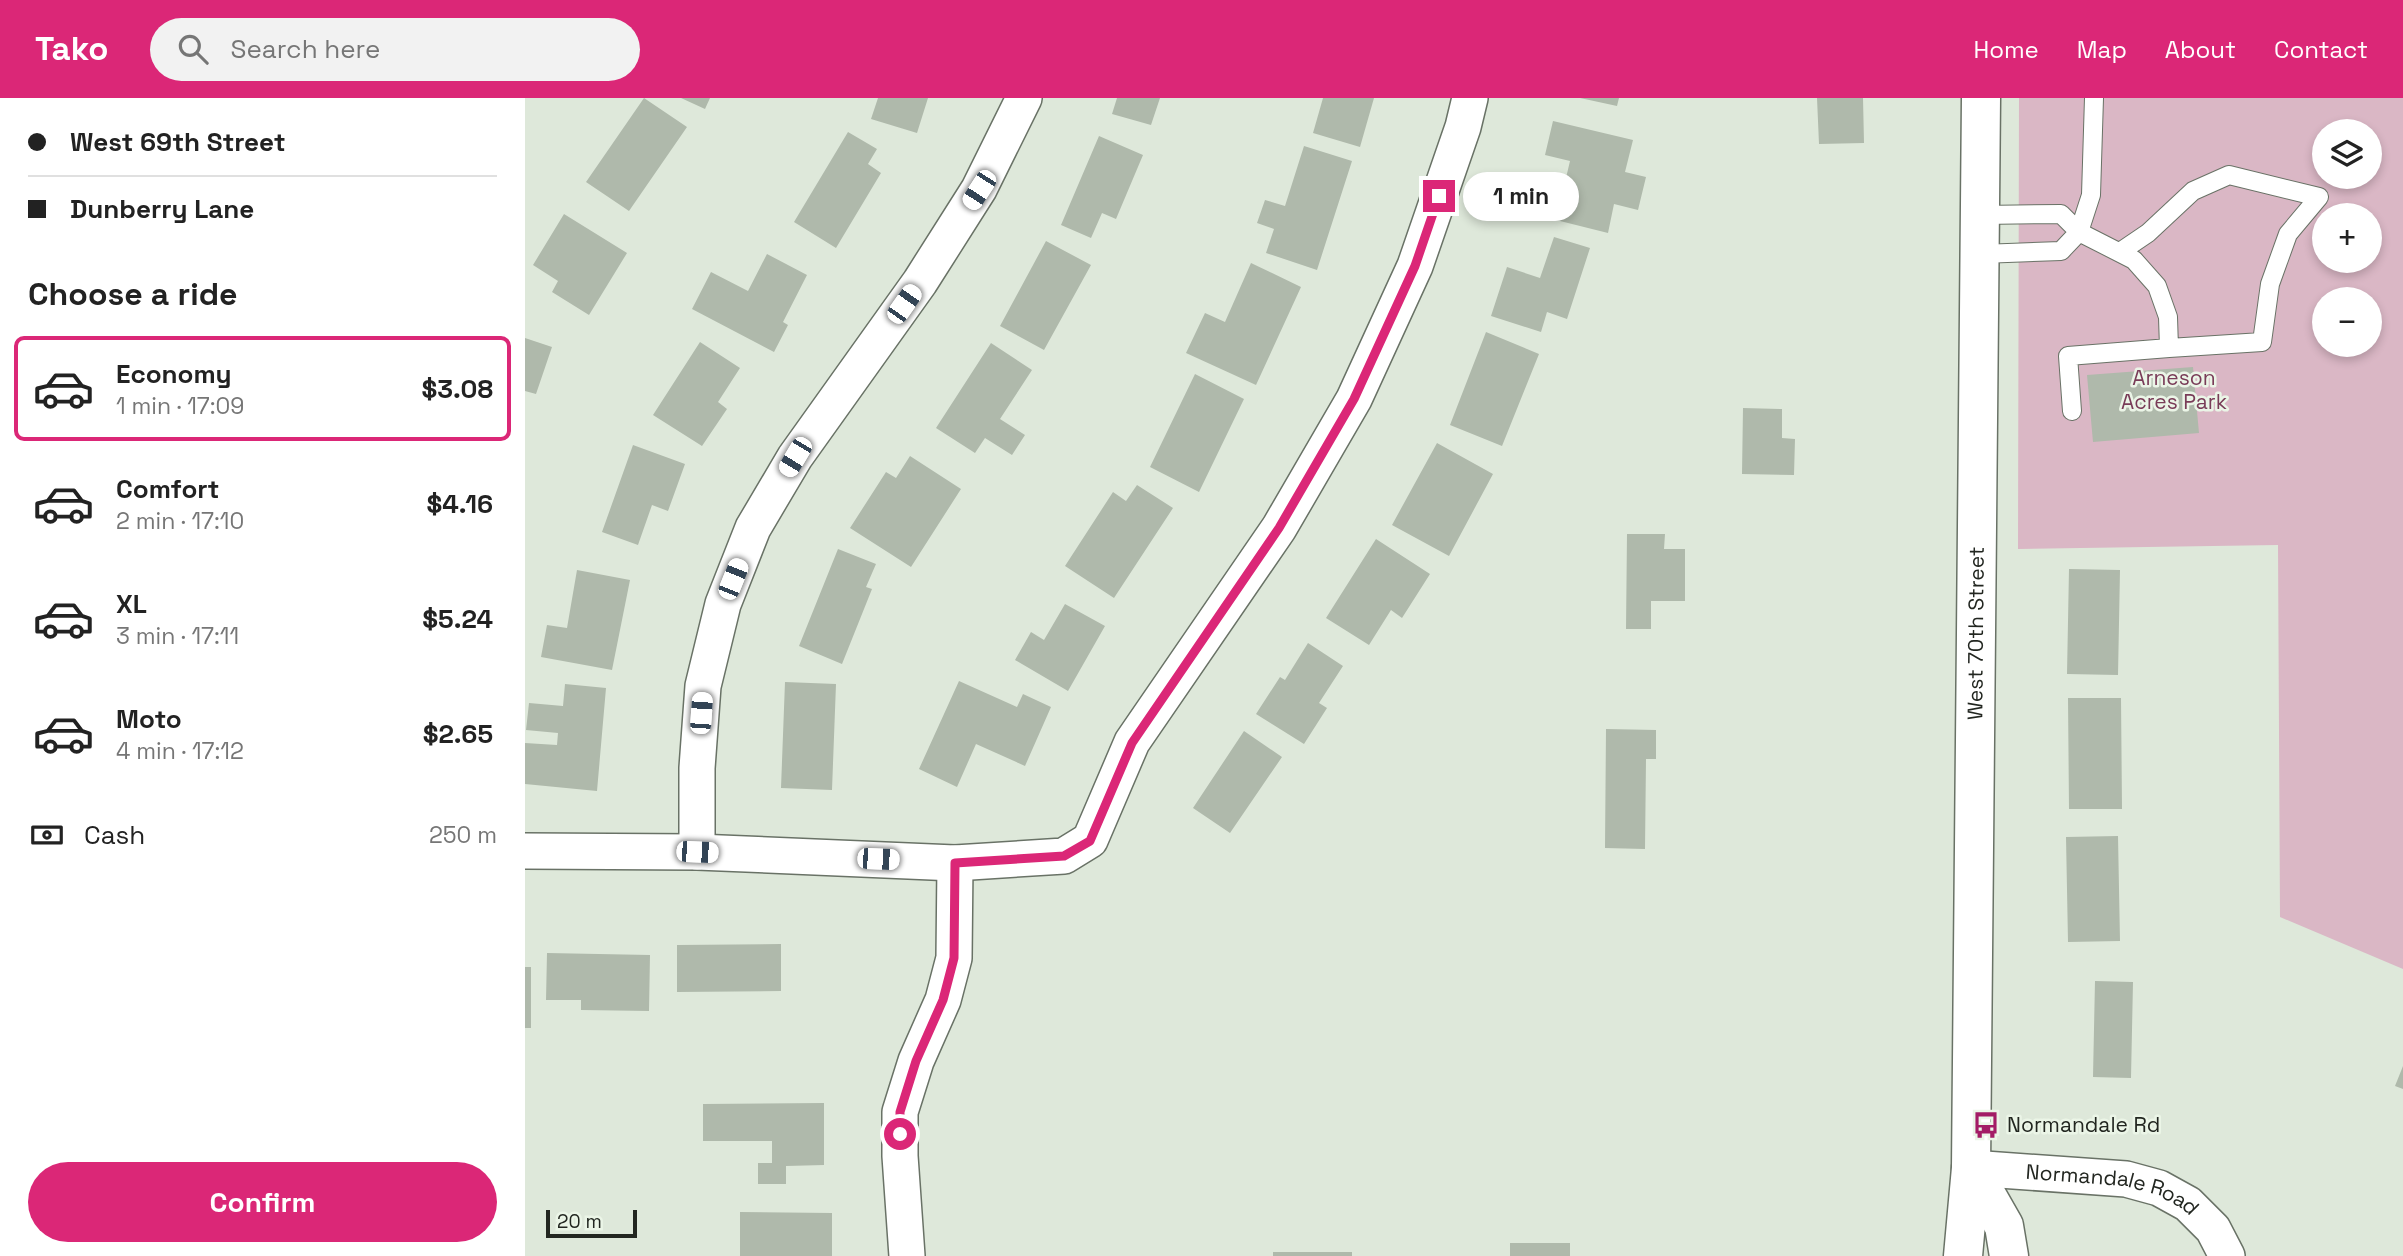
<!DOCTYPE html>
<meta charset="utf-8">
<style>
:root{--surface:#fff;--page:#f2f2f2;--text:#222;--muted:#767676;--line:#e0e0e0;--accent:#db2777}
body{margin:0;font-family:"Space Grotesk",sans-serif;background:var(--page);color:var(--text);height:100vh;display:flex;flex-direction:column;font-size:26px;white-space:nowrap}
*{box-sizing:border-box;margin:0}
p{font-size:23px;color:var(--muted)}
.icon{flex:none;width:38px;height:38px;fill:none;stroke:currentColor;stroke-width:2;stroke-linecap:round;stroke-linejoin:round}
.map{position:relative;flex:1;overflow:hidden}
.panel{display:flex;flex-direction:column;background:var(--surface);width:525px}
.panel>*{flex:none}
.hud{display:grid;align-content:center;height:154px;padding:0 28px;background:var(--surface)}
.controls{position:absolute;left:1787px;top:21px;display:grid;gap:14px}
.controls a{display:grid;place-items:center;width:70px;height:70px;border-radius:50%;background:var(--surface);box-shadow:0 4px 10px #0003;font-size:35px}
.scale{position:absolute;left:21px;bottom:18px;width:91px;box-sizing:border-box;padding-left:7px;border:4px solid #222620;border-top:0;font-size:19px;line-height:24px;white-space:nowrap;color:#222620;-webkit-text-stroke:5px #ebf5e7;paint-order:stroke}
.end{position:absolute;width:32px;height:32px;margin:-16px;border:9px solid #db2777;background:#fff;box-shadow:0 0 0 4px #fff}
.from{border-radius:50%}
.bubble{position:absolute;height:49px;border-radius:24px;background:var(--surface);box-shadow:0 4px 10px #0003;font-size:23px;font-weight:800;line-height:49px;text-align:center}
.car{position:absolute;width:21px;height:42px;margin:-21px -10px;border-radius:9px;box-shadow:0 0 5px 2px #0007;background:linear-gradient(#fff 24%,#345 0 40%,#fff 0 76%,#345 0 86%,#fff 0)}
.hud b{display:flex;align-items:center;gap:24px;height:66px;font-size:26px}
.hud b+b{border-top:2px solid var(--line)}
.hud i{width:18px;height:18px;background:var(--text)}
ul{padding:0;list-style:none}
li{display:flex;align-items:center;gap:21px;height:105px;margin:0 14px 10px;padding:0 14px;border:4px solid transparent;border-radius:10px}
li div{flex:1}
li b{display:block;font-size:26px}
li em{font-style:normal;font-weight:800}
li.selected{border-color:var(--accent)}
li>.icon{width:63px;height:63px;stroke-width:1.5}
h2{padding:0 28px;font-size:32px;line-height:84px}
.pay{display:flex;align-items:center;gap:18px;height:77px;padding:0 28px;font-size:26px}
.pay p{margin-inline-start:auto}
.action{display:flex;gap:14px;margin-top:auto;padding:14px 28px}
.action a{flex:1;height:80px;border-radius:42px;background:var(--accent);color:#fff;font-size:28px;font-weight:800;line-height:80px;text-align:center}
header{display:flex;align-items:center;gap:42px;box-sizing:border-box;height:98px;padding:0 35px;background:var(--accent);color:#fff}
header strong{font-size:33px}
nav{display:flex;gap:38px;margin-inline-start:auto;font-size:24px}
.search{width:490px;height:63px;background:var(--page);display:flex;align-items:center;gap:18px;box-sizing:border-box;padding:0 24px;border-radius:38px;color:var(--muted);font-size:26px}
main{display:flex;flex:1;min-height:0}
.map>svg:first-child{display:block}
.green{fill:#dab7c5;fill-rule:evenodd}
.building{fill:#afb9ab}
.lines{fill:none;stroke-linecap:round;stroke-linejoin:round}
.service-casing{stroke:#697266;stroke-width:20}
.minor-casing{stroke:#697266;stroke-width:38}
.tertiary-casing{stroke:#697266;stroke-width:41}
.service{stroke:#fff;stroke-width:18}
.minor{stroke:#fff;stroke-width:35}
.tertiary{stroke:#fff;stroke-width:38}
.route{stroke:#db2777;stroke-width:9}
.labels{text-anchor:middle;stroke-width:5;stroke-linejoin:round;paint-order:stroke}
.park-label{font-size:21px;fill:#793c58;stroke:#ebf5e7}
.street-label{font-size:21px;fill:#222620;stroke:#ebf5e7}
.poi-label{font-size:21px;fill:#222620;stroke:#ebf5e7;text-anchor:start}
</style>
<header>
<strong>Tako</strong>
<div class="search"><svg class="icon" aria-label="search" viewBox="0 0 24 24"><circle cx="10" cy="10" r="6"/><path d="M15 15l6 6"/></svg>Search here</div>
<nav><a>Home</a><a>Map</a><a>About</a><a>Contact</a></nav>
</header>
<main>
<section class="panel">
<div class="hud">
<b><i class="from"></i>West 69th Street</b>
<b><i></i>Dunberry Lane</b>
</div>
<h2>Choose a ride</h2>
<ul>
<li class="selected"><svg class="icon" aria-label="car" viewBox="0 0 24 24"><path d="M5 17H2v-5l4-1 3-4h7l3 4 3 1v5h-3M9 17h6M6 11h13"/><circle cx="7" cy="17" r="2"/><circle cx="17" cy="17" r="2"/></svg><div><b>Economy</b><p>1 min · 17:09</p></div><em>$3.08</em></li>
<li><svg class="icon" aria-label="car" viewBox="0 0 24 24"><path d="M5 17H2v-5l4-1 3-4h7l3 4 3 1v5h-3M9 17h6M6 11h13"/><circle cx="7" cy="17" r="2"/><circle cx="17" cy="17" r="2"/></svg><div><b>Comfort</b><p>2 min · 17:10</p></div><em>$4.16</em></li>
<li><svg class="icon" aria-label="car" viewBox="0 0 24 24"><path d="M5 17H2v-5l4-1 3-4h7l3 4 3 1v5h-3M9 17h6M6 11h13"/><circle cx="7" cy="17" r="2"/><circle cx="17" cy="17" r="2"/></svg><div><b>XL</b><p>3 min · 17:11</p></div><em>$5.24</em></li>
<li><svg class="icon" aria-label="car" viewBox="0 0 24 24"><path d="M5 17H2v-5l4-1 3-4h7l3 4 3 1v5h-3M9 17h6M6 11h13"/><circle cx="7" cy="17" r="2"/><circle cx="17" cy="17" r="2"/></svg><div><b>Moto</b><p>4 min · 17:12</p></div><em>$2.65</em></li>
</ul>
<div class="pay"><svg class="icon" aria-label="cash" viewBox="0 0 24 24"><path d="M3 7h18v10H3z"/><circle cx="12" cy="12" r="2"/></svg>Cash<p>250 m</p></div>
<div class="action"><a>Confirm</a></div>
</section>
<div class="map">
<svg width="1878" height="1158" viewBox="0 0 1878 1158">
<rect width="100%" height="100%" fill="#dee8da"/>
<path class="green" d="M1494 0H1878V871L1755 819 1753 447 1493 451ZM1799 33H1844V79H1799ZM1799 117H1844V163H1799ZM1799 201H1844V247H1799Z"/>
<path class="building" d="M119 0 162 29 104 113 61 84Z
M156 0H185L180 11Z
M353 0H403L392 35 346 21Z
M592 0H635L626 27 587 16Z
M798 0H849L835 49 788 35Z
M1055 0H1094L1092 8Z
M1292 0H1338L1339 45 1294 46Z
M1028 23 1108 42 1100 74 1121 79 1113 112 1089 106 1083 135 1031 122 1045 63 1020 57Z
M323 34 352 51 343 66 356 75 311 150 269 124Z
M574 38 618 57 591 121 577 115 566 140 536 127Z
M779 48 827 63 792 172 741 155 749 131 732 125 740 102 760 108Z
M39 116 102 155 64 217 27 194 33 183 8 167Z
M1029 139 1065 150 1042 221 1022 214 1016 234 966 218 982 169 1015 180Z
M521 143 566 167 519 252 475 228Z
M242 156 282 177 258 224 263 227 249 254 167 211 186 174 223 193Z
M726 165 776 189 731 287 661 255 680 215 700 224Z
M961 234 1014 256 977 348 925 327Z
M0 240 27 249 11 296 0 293Z
M175 244 215 270 193 304 202 311 177 348 128 317Z
M466 245 507 272 475 321 500 337 487 357 460 340 450 355 411 330Z
M1668 269 1674 335 1568 344 1562 277Z
M670 276 719 301 674 394 625 369Z
M1218 310 1257 311V340L1270 341 1269 377 1217 376Z
M912 345 968 376 924 458 867 427Z
M108 347 160 366 143 413 127 407 113 447 77 434Z
M385 358 436 391 386 469 325 430 361 374 371 380Z
M612 387 648 410 589 500 540 468 588 394 601 403Z
M1102 436H1140L1139 451H1160V503H1126V531H1101Z
M851 441 905 476 877 520 866 512 844 547 801 520Z
M313 451 351 466 341 489 347 491 317 566 274 548Z
M1544 471 1595 472 1593 577 1542 576Z
M52 472 105 482 87 572 16 559 22 527 42 530Z
M540 506 580 528 543 593 490 562 506 534 519 542Z
M783 545 818 568 794 605 802 610 779 646 731 616 755 579 760 582Z
M434 583 492 609 498 596 526 609 500 668 451 646 432 689 394 671Z
M260 584 311 586 307 692 256 690Z
M40 586 81 590 72 693 0 686V645L32 647 33 635 1 632 4 605 38 608Z
M1543 600H1596L1597 711H1544Z
M1081 631 1131 632V661H1121L1120 751 1080 750Z
M719 633 757 659 705 735 668 710Z
M1593 738 1595 843 1543 844 1541 739Z
M256 846V893L152 894V847Z
M22 855 125 857 124 913 56 912V902H21Z
M0 869H6V930H0Z
M1570 883 1608 884 1606 980 1568 979Z
M1878 968V991L1870 988Z
M299 1005V1067L261 1068V1086H233V1065H247V1043H178V1006Z
M215 1114 307 1115V1158H215Z
M985 1145H1045V1158H985Z
M748 1154H827V1158H748Z"/>
<g class="lines">
<defs>
<path id="service" d="M1456 117 1536 116 1554 134 1609 162 1632 188 1643 219 1644 250 1737 244 1745 186 1763 136 1794 99 1704 77 1668 93 1623 135 1595 154
M1456 156 1536 153 1554 134 1566 97 1569 0
M1547 313 1543 258 1644 250"/>
<g id="minor">
<path d="M0 753 172 754 430 765 539 758 565 742 607 644 754 430 829 301 890 168 938 29 945 0"/>
<path d="M172 754V670L178 588 198 506 228 430 270 359 395 184 454 91 499 0"/>
<path id="s1" d="M1446 1070 1601 1081 1634 1090 1663 1106 1688 1131 1702 1158"/>
<path d="M382 1158 375 1058V1014L391 963 418 902 429 860 430 765"/>
</g>
<g id="tertiary">
<path d="M1446 1070 1479 1128 1484 1158"/>
<path id="s2" d="M1438 1158 1446 1070 1456 0"/>
</g>
</defs>
<use href="#service" class="service-casing"/>
<use href="#minor" class="minor-casing"/>
<use href="#tertiary" class="tertiary-casing"/>
<use href="#service" class="service"/>
<use href="#minor" class="minor"/>
<use href="#tertiary" class="tertiary"/>
</g>
<g class="lines">
<path class="route" d="M375 1036V1014L391 963 418 902 429 860 430 765 539 758 565 743 607 645 754 430 829 301 890 168 914 98"/>
</g>
<defs>
<symbol id="bus-bare" viewBox="-9 -9 18 18"><path d="M-5-6H5V4H4V6H2V4H-2V6H-4V4H-5ZM-3.5-4V0h7V-4ZM-3.5 1.2v1.5H-2V1.2ZM2 1.2v1.5H3.5V1.2Z" fill="#a31c66" stroke="#ebf5e7" stroke-width="2.5" paint-order="stroke"/></symbol>
</defs>
<g fill-rule="evenodd">
<use href="#bus-bare" x="1442" y="1008" width="38" height="38"/>
</g>
<g class="labels">
<g class="park-label">
<text x="1649" y="287">Arneson<tspan x="1649" dy="24">Acres Park</tspan></text>
</g>
<g class="street-label">
<text dy="7" stroke="none"><textPath href="#s2" startOffset="623">West 70th Street</textPath></text>
<text dy="7" stroke="none"><textPath href="#s1" startOffset="144">Normandale Road</textPath></text>
</g>
<g class="poi-label">
<text x="1482" y="1034">Normandale Rd</text>
</g>
</g>
</svg>
<div class="controls">
<a><svg class="icon" aria-label="layers" viewBox="0 0 24 24"><path d="M12 4l9 5-9 5-9-5zM3 14l9 5 9-5"/></svg></a>
<a>+</a>
<a>−</a>
</div>
<div class="scale">20 m</div>
<i class="end from" style="left:375px;top:1036px"></i>
<i class="end" style="left:914px;top:98px"></i>
<div class="bubble" style="left:938px;top:74px;width:116px">1 min</div>
<i class="car" style="left:454px;top:92px;rotate:213deg"></i>
<i class="car" style="left:379px;top:206px;rotate:35deg"></i>
<i class="car" style="left:270px;top:359px;rotate:211deg"></i>
<i class="car" style="left:208px;top:481px;rotate:22deg"></i>
<i class="car" style="left:176px;top:615px;rotate:4deg"></i>
<i class="car" style="left:172px;top:754px;rotate:92deg"></i>
<i class="car" style="left:353px;top:761px;rotate:92deg"></i>
</div>
</main>
